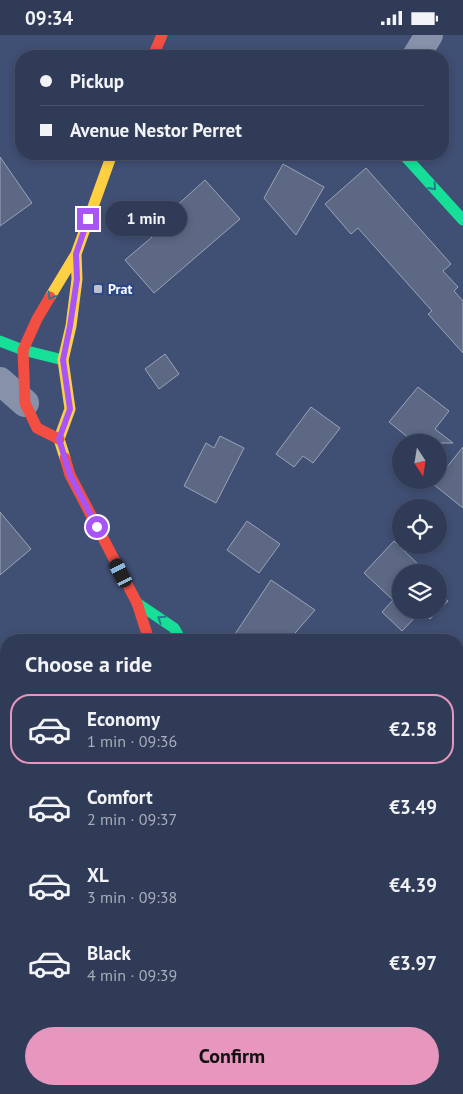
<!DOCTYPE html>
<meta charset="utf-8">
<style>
:root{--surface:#303b57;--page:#38425d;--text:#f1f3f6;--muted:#a8adba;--line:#4b556d;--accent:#e797bd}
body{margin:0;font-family:"PT Sans",sans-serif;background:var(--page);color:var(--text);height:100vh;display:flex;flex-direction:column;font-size:19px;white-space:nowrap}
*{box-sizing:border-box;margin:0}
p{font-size:16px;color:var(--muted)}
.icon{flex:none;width:28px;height:28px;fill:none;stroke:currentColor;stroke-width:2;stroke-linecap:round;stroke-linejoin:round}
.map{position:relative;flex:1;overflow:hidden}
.sheet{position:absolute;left:0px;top:599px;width:464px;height:461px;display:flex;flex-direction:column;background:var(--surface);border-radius:20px 20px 0 0;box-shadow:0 2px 8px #0003,0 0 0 1px var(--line)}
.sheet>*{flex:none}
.hud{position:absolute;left:15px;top:15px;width:434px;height:110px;border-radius:20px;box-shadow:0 2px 8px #0003,0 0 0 1px var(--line);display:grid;align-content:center;height:110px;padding:0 25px;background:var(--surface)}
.needle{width:32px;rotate:168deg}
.fabs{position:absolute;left:392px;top:399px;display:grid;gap:10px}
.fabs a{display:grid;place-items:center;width:55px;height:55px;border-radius:50%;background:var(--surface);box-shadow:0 2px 8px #0003,0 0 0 1px var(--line);font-size:25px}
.end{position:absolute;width:22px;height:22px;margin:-11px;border:6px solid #a855f7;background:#fff;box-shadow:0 0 0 2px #fff}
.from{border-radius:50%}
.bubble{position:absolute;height:35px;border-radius:18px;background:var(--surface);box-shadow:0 2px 8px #0003,0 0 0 1px var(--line);font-size:16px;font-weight:800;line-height:35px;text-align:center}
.car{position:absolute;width:15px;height:30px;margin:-15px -8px;border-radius:6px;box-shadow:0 0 4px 1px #0007;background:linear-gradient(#222 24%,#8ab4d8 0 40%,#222 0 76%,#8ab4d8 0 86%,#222 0)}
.hud b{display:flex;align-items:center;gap:18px;height:48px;font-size:19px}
.hud b+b{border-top:1px solid var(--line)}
.hud i{width:12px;height:12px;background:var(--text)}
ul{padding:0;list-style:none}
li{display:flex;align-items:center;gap:15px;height:70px;margin:0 10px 8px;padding:0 15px;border:2px solid transparent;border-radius:20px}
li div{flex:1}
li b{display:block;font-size:19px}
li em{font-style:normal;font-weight:800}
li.selected{border-color:var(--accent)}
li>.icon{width:45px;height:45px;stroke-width:1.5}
h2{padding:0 25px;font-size:22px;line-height:60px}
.action{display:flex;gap:10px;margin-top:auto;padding:10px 25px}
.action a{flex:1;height:58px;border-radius:30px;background:var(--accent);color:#111;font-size:20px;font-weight:800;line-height:58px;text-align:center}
.status{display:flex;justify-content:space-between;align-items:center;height:35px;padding:0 25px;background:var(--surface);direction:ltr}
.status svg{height:14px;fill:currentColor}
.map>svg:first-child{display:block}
.building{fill:#5c6884;stroke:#9ba3b7}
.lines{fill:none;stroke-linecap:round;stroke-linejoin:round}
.street{stroke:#8791a9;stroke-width:28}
.fast{stroke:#16e098;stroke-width:11}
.slow{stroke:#ffcf43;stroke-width:11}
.jam{stroke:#f24e42;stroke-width:11}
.oneway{stroke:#237d8f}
.route{stroke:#a855f7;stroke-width:6}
.poi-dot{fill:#bcc1ce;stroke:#2a478a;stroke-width:2}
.labels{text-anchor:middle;stroke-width:4;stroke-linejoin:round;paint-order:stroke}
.poi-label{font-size:14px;font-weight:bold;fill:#fff;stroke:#2a478a;text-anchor:start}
</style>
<div class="status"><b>09:34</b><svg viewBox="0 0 49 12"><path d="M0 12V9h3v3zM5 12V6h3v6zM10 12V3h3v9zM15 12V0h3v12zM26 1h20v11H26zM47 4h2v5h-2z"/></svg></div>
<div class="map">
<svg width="463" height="1059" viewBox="0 0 463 1059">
<rect width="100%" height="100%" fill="#404f74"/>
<path class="building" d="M0 122 32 168 0 191Z
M283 129 324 152 296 200 264 163Z
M366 133 451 229 443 236 458 252 454 256 463 266V318L428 279 432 276 358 193 351 199 325 169Z
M205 145 240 184 154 258 125 225 178 180 173 174Z
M165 319 179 339 159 354 145 334Z
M418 352 449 376 435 394 453 408H415L389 387Z
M311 372 340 393 313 428 303 421 294 432 276 419Z
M220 401 244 413 216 468 184 451 206 408 214 413Z
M463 412V473L433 449 436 445H439V442Z
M0 477 31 514 0 540Z
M247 486 280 509 259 538 227 515Z
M394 506 423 534 419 538H401V575H439V557L448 566 430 584 421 576 402 596 382 577 393 565 364 538Z
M271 545 315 575 289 605H231Z"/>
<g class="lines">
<path class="street" d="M416 21 429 0
M0 346 25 368
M0 906 6 914"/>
<path class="fast" d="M403 119 463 185
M0 306 23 315 63 325
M137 568 174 593 181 605
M75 1059 76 1054"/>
<path class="slow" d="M50 262 76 219 112 119
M65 423 59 404 70 374 63 325 71 291 77 244 76 219"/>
<path class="jam" d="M153 21 162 0
M50 262 37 284 23 315 25 368 37 393 59 404
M65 423 70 440 137 568 149 605
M458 945 463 951"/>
</g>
<defs><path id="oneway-chevron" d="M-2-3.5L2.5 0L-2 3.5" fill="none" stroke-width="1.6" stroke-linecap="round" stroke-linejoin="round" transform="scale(1.25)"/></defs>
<g class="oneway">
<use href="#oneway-chevron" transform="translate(433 152) rotate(48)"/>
<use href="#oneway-chevron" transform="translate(51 261) rotate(121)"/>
<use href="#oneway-chevron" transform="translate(161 584) rotate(-147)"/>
</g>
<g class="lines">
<path class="route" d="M88 184 76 219 77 244 70 291 63 325 70 374 59 404 70 440 97 492"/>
</g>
<rect class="poi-dot" x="93" y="249" width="10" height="10" rx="2.5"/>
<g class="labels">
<g class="poi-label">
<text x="108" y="259">Prat</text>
</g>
</g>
</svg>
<div class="fabs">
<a><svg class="needle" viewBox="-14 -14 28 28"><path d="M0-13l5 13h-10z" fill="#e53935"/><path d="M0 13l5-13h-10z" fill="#a8adba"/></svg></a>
<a><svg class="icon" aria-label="locate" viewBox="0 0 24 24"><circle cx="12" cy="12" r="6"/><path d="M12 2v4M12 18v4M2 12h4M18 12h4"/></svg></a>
<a><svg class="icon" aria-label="layers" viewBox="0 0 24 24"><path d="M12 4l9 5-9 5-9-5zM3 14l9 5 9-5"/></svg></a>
</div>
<i class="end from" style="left:97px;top:492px"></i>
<i class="end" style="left:88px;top:184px"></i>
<div class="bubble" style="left:105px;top:166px;width:82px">1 min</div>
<i class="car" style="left:121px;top:538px;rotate:333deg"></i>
<div class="hud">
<b><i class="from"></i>Pickup</b>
<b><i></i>Avenue Nestor Perret</b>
</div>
<section class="sheet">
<h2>Choose a ride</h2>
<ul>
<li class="selected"><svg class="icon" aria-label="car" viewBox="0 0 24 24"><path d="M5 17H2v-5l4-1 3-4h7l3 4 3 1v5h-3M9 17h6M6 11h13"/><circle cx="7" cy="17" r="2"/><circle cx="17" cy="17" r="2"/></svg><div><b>Economy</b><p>1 min · 09:36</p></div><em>€2.58</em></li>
<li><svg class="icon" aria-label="car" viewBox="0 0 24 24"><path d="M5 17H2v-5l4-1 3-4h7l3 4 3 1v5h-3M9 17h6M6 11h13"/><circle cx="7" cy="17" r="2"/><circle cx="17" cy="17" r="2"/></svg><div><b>Comfort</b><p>2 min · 09:37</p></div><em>€3.49</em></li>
<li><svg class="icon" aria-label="car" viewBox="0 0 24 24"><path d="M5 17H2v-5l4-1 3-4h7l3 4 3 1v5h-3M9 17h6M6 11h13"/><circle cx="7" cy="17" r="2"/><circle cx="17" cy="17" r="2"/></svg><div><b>XL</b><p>3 min · 09:38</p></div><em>€4.39</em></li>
<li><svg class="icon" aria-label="car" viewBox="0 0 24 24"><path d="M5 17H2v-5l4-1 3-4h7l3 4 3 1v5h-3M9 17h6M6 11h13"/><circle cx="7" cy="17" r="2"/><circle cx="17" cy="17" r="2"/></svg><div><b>Black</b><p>4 min · 09:39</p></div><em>€3.97</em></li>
</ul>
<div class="action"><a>Confirm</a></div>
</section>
</div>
